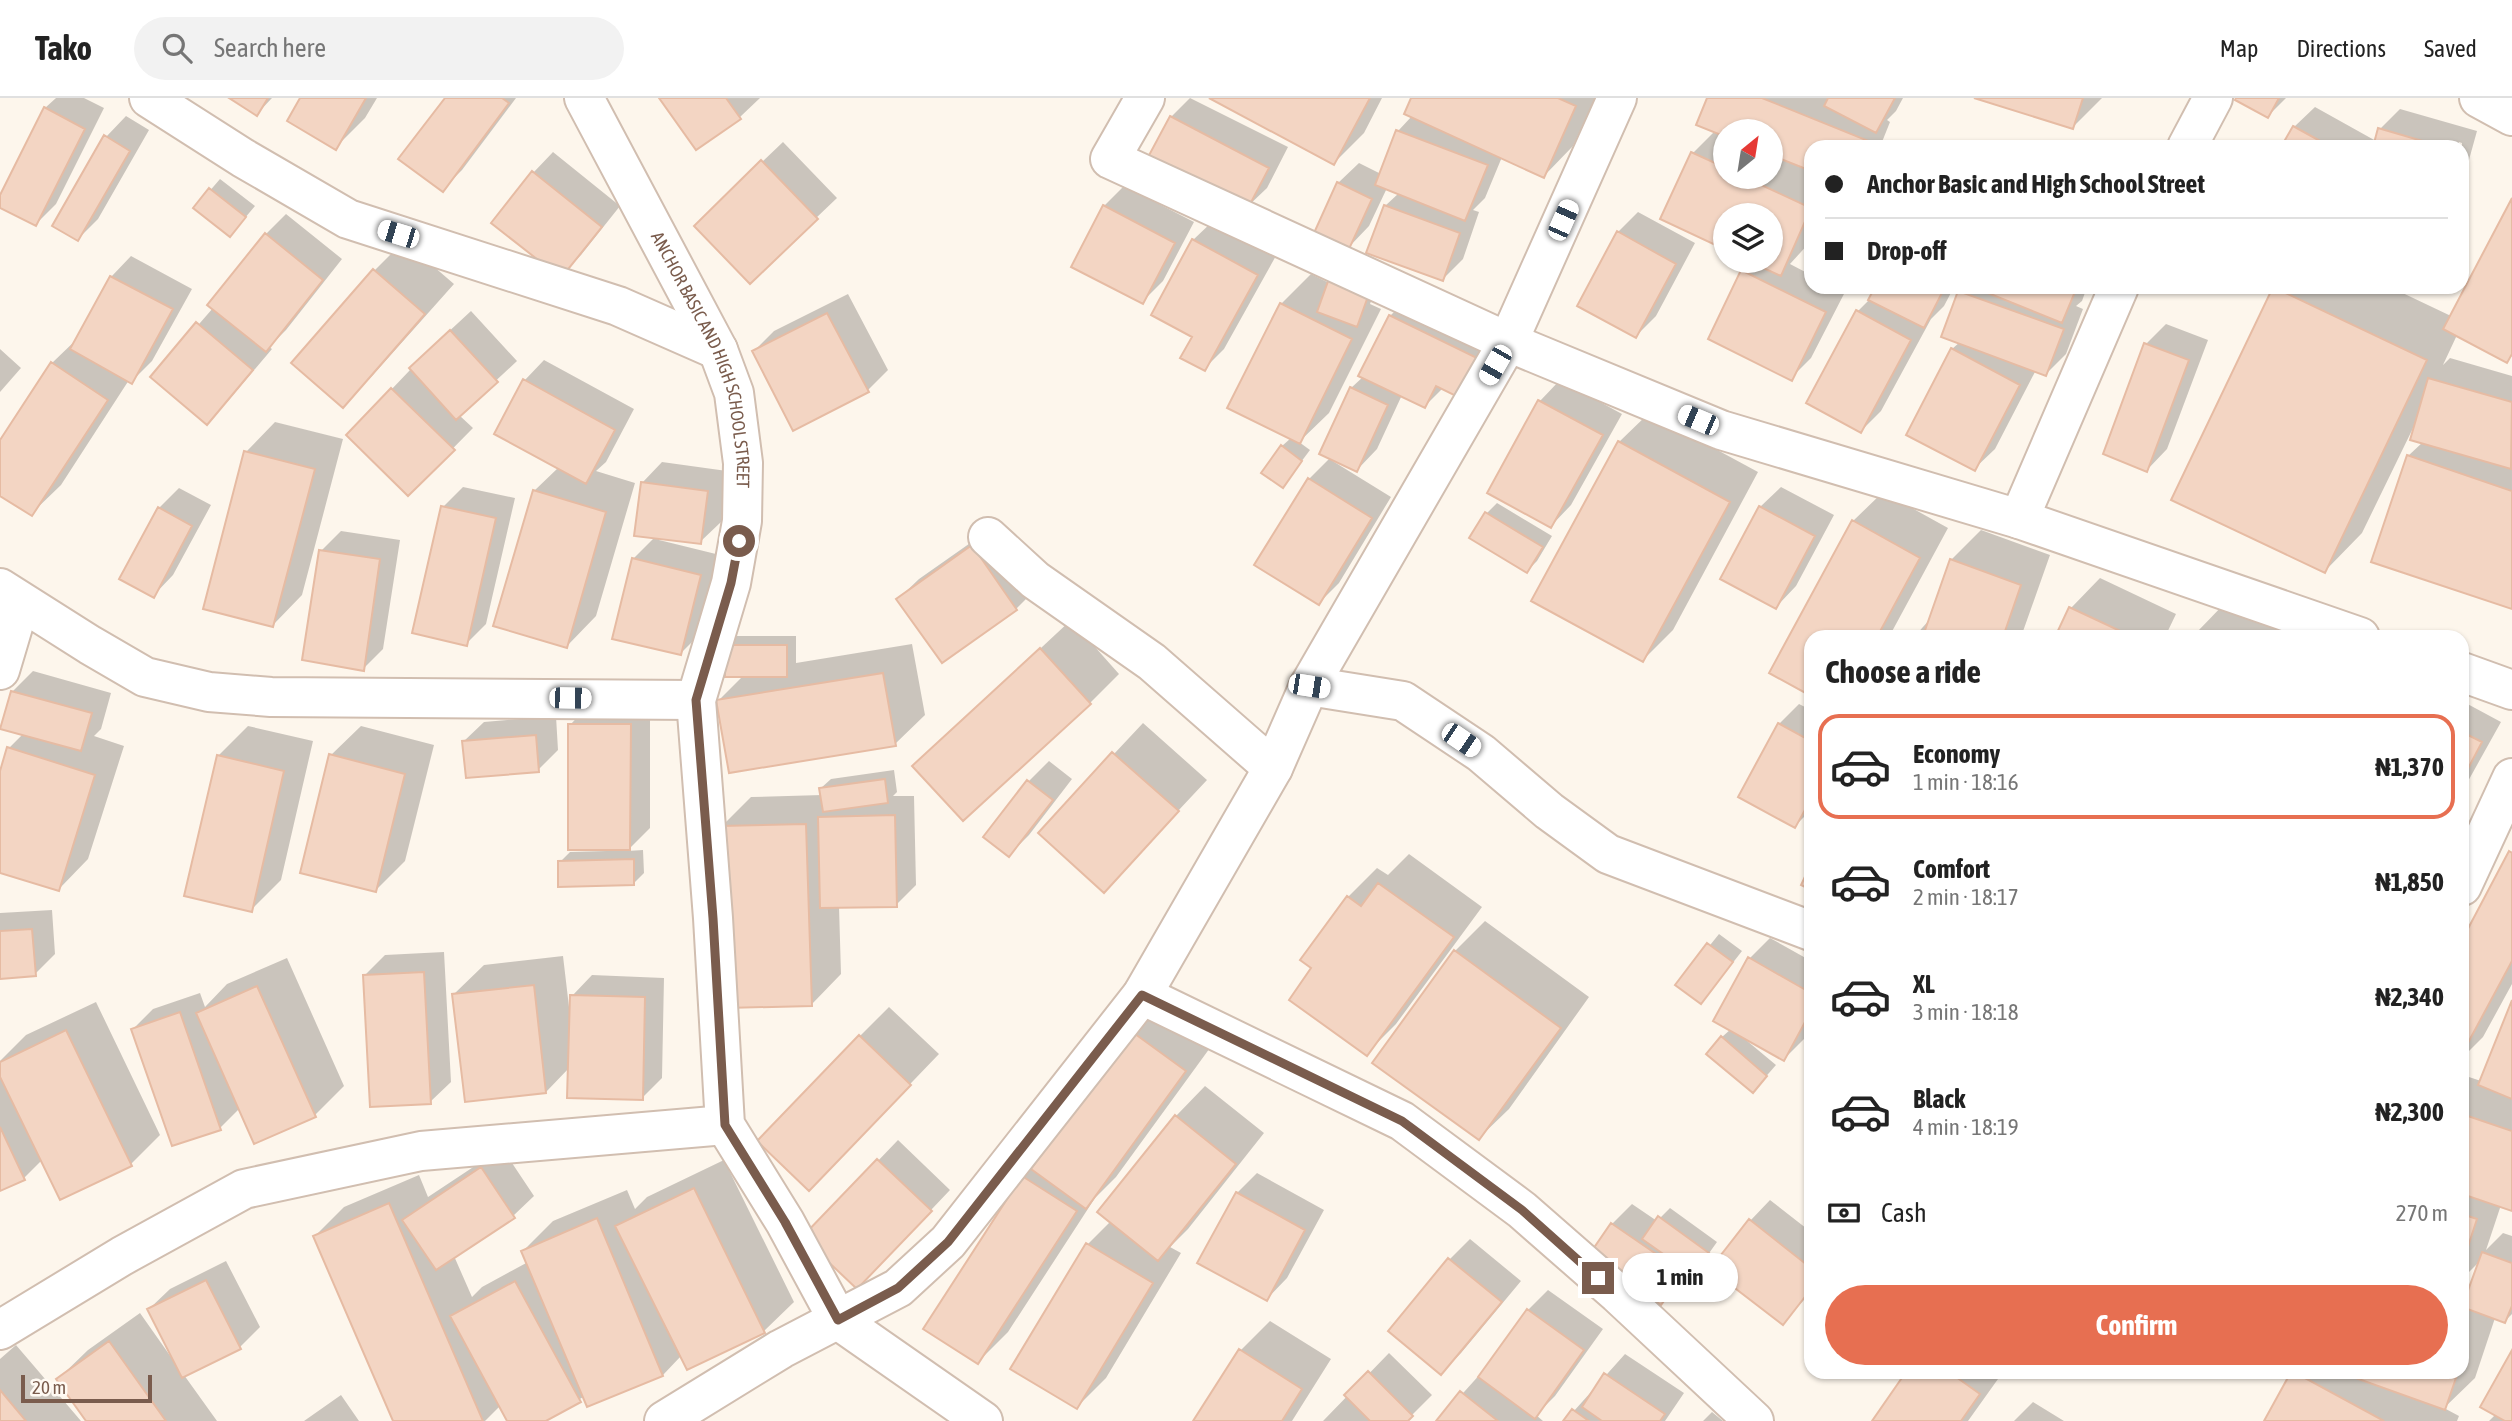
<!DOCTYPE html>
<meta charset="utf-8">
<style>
:root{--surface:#fff;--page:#f2f2f2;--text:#222;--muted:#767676;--line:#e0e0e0;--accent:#e76f51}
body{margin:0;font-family:"Asap Condensed",sans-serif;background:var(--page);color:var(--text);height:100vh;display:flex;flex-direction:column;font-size:26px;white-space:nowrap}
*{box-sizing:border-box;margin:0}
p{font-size:23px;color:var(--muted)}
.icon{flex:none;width:38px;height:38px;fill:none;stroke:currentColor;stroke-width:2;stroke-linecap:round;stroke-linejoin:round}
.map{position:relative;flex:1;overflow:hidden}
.panel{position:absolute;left:1804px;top:532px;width:665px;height:749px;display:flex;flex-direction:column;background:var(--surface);border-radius:21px;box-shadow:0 2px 5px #0004}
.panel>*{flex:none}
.hud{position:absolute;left:1804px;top:42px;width:665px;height:154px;border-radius:21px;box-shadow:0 2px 5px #0004;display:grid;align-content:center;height:154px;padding:0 21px;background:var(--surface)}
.needle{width:46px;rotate:30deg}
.controls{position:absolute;left:1713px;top:21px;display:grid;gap:14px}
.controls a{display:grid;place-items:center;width:70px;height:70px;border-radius:50%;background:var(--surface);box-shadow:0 2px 5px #0004;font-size:35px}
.scale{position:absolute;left:21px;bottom:18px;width:131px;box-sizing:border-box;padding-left:7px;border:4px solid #7a5c4d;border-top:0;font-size:19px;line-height:24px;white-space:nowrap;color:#7a5c4d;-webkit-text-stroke:5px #fffaf3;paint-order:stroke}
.end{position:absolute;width:32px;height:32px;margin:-16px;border:9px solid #7a5c4d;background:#fff;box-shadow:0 0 0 4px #fff}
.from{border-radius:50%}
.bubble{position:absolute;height:49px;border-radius:24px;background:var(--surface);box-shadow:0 2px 5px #0004;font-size:23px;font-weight:700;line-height:49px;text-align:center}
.car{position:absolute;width:21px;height:42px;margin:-21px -10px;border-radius:9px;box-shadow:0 0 5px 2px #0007;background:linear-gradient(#fff 24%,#345 0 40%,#fff 0 76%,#345 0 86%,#fff 0)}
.hud b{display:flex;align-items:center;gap:24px;height:66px;font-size:26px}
.hud b+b{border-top:2px solid var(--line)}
.hud i{width:18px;height:18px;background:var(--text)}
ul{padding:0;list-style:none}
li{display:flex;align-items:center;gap:21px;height:105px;margin:0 14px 10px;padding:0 7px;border:4px solid transparent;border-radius:21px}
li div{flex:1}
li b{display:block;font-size:26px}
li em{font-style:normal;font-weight:700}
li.selected{border-color:var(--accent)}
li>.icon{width:63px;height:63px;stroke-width:1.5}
h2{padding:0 21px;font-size:32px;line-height:84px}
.pay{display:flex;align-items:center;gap:18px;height:77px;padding:0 21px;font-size:26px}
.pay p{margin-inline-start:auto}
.button{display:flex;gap:14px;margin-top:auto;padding:14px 21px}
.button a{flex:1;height:80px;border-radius:42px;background:var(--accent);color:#fff;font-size:28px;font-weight:700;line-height:80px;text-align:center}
header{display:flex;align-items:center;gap:42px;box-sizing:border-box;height:98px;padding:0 35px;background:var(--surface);border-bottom:2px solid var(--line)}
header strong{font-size:33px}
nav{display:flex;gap:38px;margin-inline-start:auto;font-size:24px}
.search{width:490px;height:63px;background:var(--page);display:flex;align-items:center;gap:18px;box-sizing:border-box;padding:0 24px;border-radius:38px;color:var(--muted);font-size:26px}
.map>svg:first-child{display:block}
.shadow{fill:#0003;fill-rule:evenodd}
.building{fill:#f3d5c3;stroke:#e6bba3;stroke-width:2}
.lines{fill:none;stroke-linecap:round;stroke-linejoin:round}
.minor-casing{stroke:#d1beb0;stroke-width:42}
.minor{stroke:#fff;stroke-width:38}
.route{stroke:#7a5c4d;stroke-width:9}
.labels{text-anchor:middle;stroke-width:5;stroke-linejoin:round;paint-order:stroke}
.street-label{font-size:18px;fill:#7a5c4d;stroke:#fffaf3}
</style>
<header>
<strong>Tako</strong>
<div class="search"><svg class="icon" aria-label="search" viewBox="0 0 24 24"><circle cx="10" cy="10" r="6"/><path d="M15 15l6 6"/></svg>Search here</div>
<nav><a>Map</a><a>Directions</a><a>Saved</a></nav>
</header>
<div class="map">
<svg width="2512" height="1323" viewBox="0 0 2512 1323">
<rect width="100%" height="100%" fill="#fdf6ec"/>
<path class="shadow" d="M56 0H84L104 10 56 106 36 126 0 108V101L45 10Z
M232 0H272L257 16Z
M302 0H377L365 20 335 50Z
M447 0H516L462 72 442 92Z
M661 0H760L740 19 697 50Z
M1190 0 1288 49 1267 90 1246 110 1171 19Z
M1212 0H1382L1364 35 1334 65Z
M1413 0H1595L1573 48 1544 78 1502 59 1485 100 1473 112 1479 114 1463 161 1443 181 1385 108 1399 95 1387 90 1369 128 1349 149 1338 85 1359 65 1381 76 1398 33 1412 18Z
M1709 0H1903L1896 13 1887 22 1890 24 1880 49H1811V143L1790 166 1811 177V189H1836L1845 194 1811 260 1791 280 1710 240 1743 173 1753 163H1771V117H1726L1693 55 1715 33ZM1726 33H1771V79H1726Z
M1980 0H2102L2073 29Z
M2238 0H2286L2268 18Z
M2315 9 2376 43 2380 31 2400 11 2477 33 2462 87V45L2459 44 2457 49H2283L2294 29Z
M126 18 149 32 98 121 78 141 106 39Z
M2037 43 2055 49H2031Z
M783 44 837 100 750 183 716 108Z
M553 54 620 108 581 157 561 177 533 75Z
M220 81 255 108 239 127 195 110Z
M1124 88 1194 124 1163 183 1142 204 1104 108Z
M2512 104V258L2507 263 2457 237 2443 267 2450 260 2512 278V509L2408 358 2423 344 2415 326 2362 435 2325 473 2174 401 2276 189H2390L2451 218Z
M1638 114 1695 145 1656 218 1636 238 1618 134Z
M286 116 342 161 286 232 269 249 272 251 227 304 207 325 153 279 213 210 266 136Z
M1214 122 1277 156 1224 251 1204 271 1193 142Z
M404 143 454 186 372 278 343 308 293 265 375 172Z
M131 158 192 191 152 263 132 283 129 282 61 387 31 416 0 396V345L52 265 79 239 111 179Z
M1311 176 1329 185 1380 180 1370 206 1381 211 1329 315 1299 344 1310 352 1283 388 1282 348 1291 340 1281 206Z
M1877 189H1954L1944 208 1931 221 1881 313 1861 333 1858 213 1871 200Z
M1964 189H2087L2082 203 2076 208 2083 211 2066 256 2046 276 2036 272 1995 351 1974 371 1952 251 1960 244V194Z
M848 196 888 272 868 292 754 253 774 233Z
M1410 198 1496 240 1477 277 1443 290 1425 308 1402 297 1377 351 1357 372 1332 360 1331 362 1391 399 1339 485 1319 505 1309 381 1331 359 1351 290 1364 278 1390 218Z
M471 213 517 263 459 317 473 330 408 396 348 337 431 250Z
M2166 226 2208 242 2167 351 2147 372 2146 246Z
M0 251 21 270 0 294Z
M544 262 634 311 606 364 596 373 635 385 596 518 567 548 534 393 559 369 524 283Z
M1560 282 1622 316 1571 407 1551 428 1490 394 1540 303Z
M1649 315 1758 374 1673 532 1643 562 1619 344Z
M275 324 343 341 302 497 273 527 246 354Z
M662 364 727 373 721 424 700 444 659 439V442L720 457 701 535 681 555 633 461 655 439 642 385Z
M463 389 515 400 486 526 466 546 443 409Z
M1781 389 1834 417 1796 488 1776 509 1760 409Z
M179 390 211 407 173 477 153 498 159 410Z
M1883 394 1948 430 1889 539H1811V596L1771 574 1853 423Z
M1497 405 1552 438 1537 463 1527 473 1472 440 1487 415Z
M993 429 1036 491 1016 511 942 563 898 501 919 481Z
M1981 432 2050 457 2021 539H1914L1931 520 1951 462Z
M341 433 400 442 383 551 363 571 321 453Z
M2100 480 2176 516 2165 539H2057L2071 510Z
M2226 504 2298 532 2296 539H2195L2197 534Z
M1071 522 1119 576 1090 605 914 668Z
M737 538H796V565L912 546 925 617 895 646 718 603 744 577 727 548Z
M33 573 111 595 101 631 94 638 124 648 88 761 59 791 0 773V679L9 650 24 635 12 594Z
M2462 603 2501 624 2462 694Z
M590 606H650V730L627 753 643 752 644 775 634 785 560 764 570 754 606 753 570 627Z
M1799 606 1811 612V712L1795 728 1779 626Z
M556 618 558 652 538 672 463 644 484 624Z
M1143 625 1207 682 1104 792 1040 735Z
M248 628 313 643 281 782 251 812 218 658Z
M361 628 434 647 405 763 376 792 331 657Z
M1049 663 1072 681 1029 737 1009 757 1029 683Z
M894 672 897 694 893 698H914L916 787 896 807 839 808 841 876 812 906 721 729 751 699 822 697 821 690 831 681Z
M2512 753V886L2483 939 2462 960V845Z
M1409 756 1482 809 1396 926 1367 955 1314 870 1348 799 1377 770 1388 777Z
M52 812 55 856 35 876 0 879V815Z
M1485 823 1589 899 1509 1011 1479 1040 1455 853Z
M1719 836 1742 853 1710 894 1678 887Z
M1770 840 1811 863V927L1804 941 1784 961 1747 940 1746 942 1776 967 1762 983 1722 939 1731 931 1750 860Z
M444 854 451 984 430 1004 365 877 385 857Z
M563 858 569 909H571L572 898 592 877 664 880 662 980 642 1000 570 969 546 994 454 896 484 867Z
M287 860 344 988 315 1017 240 1010 220 1030 133 931 153 911 200 895 205 909 227 886Z
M96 904 160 1037 131 1066 42 1062 24 1080 0 1091V963L26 937Z
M1162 905 1215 943 1116 1079 1095 1100 1008 1234 978 1264 1023 1079 1038 1065 1133 934Z
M2512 906V1111L2501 1107 2486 1152 2503 1135 2512 1138V1216L2505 1223 2495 1220 2475 1280 2444 1310 2459 1318 2457 1323H2266L2293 1274H2462V1202L2465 1203 2480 1163 2462 1181V982L2466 978 2481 983Z
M889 909 939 956 838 1061 860 938Z
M1205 988 1264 1035 1188 1131 1170 1149 1181 1155 1106 1280 1077 1309 1088 1146 1111 1123 1176 1018Z
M898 1042 950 1092 877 1169 805 1139Z
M502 1050 534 1098 513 1118 454 1158 472 1199 482 1189 528 1164 523 1153 553 1123 627 1092 635 1111 647 1099 724 1062 794 1204 764 1233 681 1258 663 1277 588 1307 585 1298 542 1323H509L501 1307 485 1323H395L315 1138 344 1109 419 1077 428 1099Z
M1257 1075 1324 1112 1287 1180 1267 1201 1237 1095Z
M1770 1102 1811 1134V1194L1783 1225 1750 1123Z
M1632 1106 1657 1123 1670 1110 1717 1144 1702 1165 1692 1175 1690 1173 1661 1205 1612 1126Z
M1470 1141 1521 1183 1461 1255 1441 1275 1390 1233 1450 1161Z
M226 1163 260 1229 240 1249 184 1277 217 1323H88L58 1281 88 1252 140 1215 171 1259 172 1257 149 1211 170 1191Z
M1548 1192 1603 1231 1555 1298 1536 1317 1543 1323H1438L1482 1274 1528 1212Z
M1270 1223 1331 1261 1292 1323H1196L1240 1253Z
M16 1247 81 1323H0V1261Z
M1389 1255 1432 1297 1406 1323H1323Z
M2512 1255V1323H2489L2496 1316Z
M1625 1256 1684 1295 1665 1323H1565Z
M1908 1274H2003L1968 1323H1874Z
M341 1297 359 1323H304Z
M2033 1304 2064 1323H2014Z
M1712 1314 1723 1323H1703Z"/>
<path class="building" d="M229 0H268L257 18Z
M300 0H366L336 52 287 23Z
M445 0H502L509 5 443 94 398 61Z
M659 0H726L741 21 696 52Z
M1209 0H1370L1334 67Z
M1411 0H1558L1576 8 1544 80 1404 16Z
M1707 0H1762L1871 44 1869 49H1811V73L1771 57V33H1726V39L1696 27Z
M1828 0H1895L1876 35 1824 8Z
M1974 0H2083L2073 31Z
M2236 0H2279L2268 20 2235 2Z
M44 9 85 31 36 128 0 110V97Z
M1170 18 1269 70 1247 112 1147 61Z
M2293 28 2331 49H2281Z
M2378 30 2443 49H2373Z
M1396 32 1488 67 1465 123 1375 87Z
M104 37 130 53 78 143 52 128Z
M1691 54 1726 70V79H1744L1811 110 1781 178 1748 163H1771V117H1726V152L1660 121Z
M761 62 818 121 750 186 694 128Z
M532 73 602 129 561 180 491 125Z
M1337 84 1372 101 1349 151 1314 135Z
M209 90 246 119 230 139 193 110Z
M2512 100V256L2507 265 2443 231Z
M1103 107 1175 145 1143 206 1071 169Z
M1384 107 1460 135 1443 183 1366 155Z
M1617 133 1676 166 1636 240 1577 208Z
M265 135 323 182 266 254 207 207Z
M1192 141 1258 177 1205 273 1180 260 1192 239 1151 217Z
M373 171 425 216 343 310 291 265Z
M1741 172 1826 214 1792 283 1708 241Z
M1331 175 1371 190 1357 229 1317 214Z
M110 178 173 211 132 286 70 251Z
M1875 189H1945L1924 230 1868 202Z
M1973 189H2077L2062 225Z
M2273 189 2427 262 2325 475 2171 402Z
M1958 193 2064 231 2046 278 1941 239Z
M1280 205 1352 241 1300 346 1227 310Z
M1856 212 1911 242 1861 335 1806 305Z
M827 215 869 294 793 333 752 253Z
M1389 217 1477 260 1458 299 1436 288 1425 310 1358 278Z
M196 224 253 272 207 327 150 279Z
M450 232 498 284 456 322 409 270Z
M2144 245 2189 262 2147 374 2103 356Z
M1951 250 2020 287 1975 373 1906 337Z
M51 264 108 302 32 418 0 398V342Z
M2428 280 2512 304 2511 371 2410 342Z
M523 281 615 332 586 386 494 336Z
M1350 289 1388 307 1357 374 1319 356Z
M391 290 455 352 408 398 346 337Z
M1538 302 1603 337 1551 430 1487 395Z
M1618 343 1730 404 1643 564 1531 503Z
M1281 347 1302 363 1283 390 1261 375Z
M244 353 315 371 273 529 203 511Z
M2407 357 2512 393V511L2371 464Z
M1308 380 1372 420 1319 507 1254 467Z
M641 384 708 393 701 446 634 438Z
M533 392 606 414 567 550 493 528Z
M441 408 496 420 467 548 412 535Z
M1759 408 1815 438 1776 511 1720 481Z
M158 409 192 428 154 500 119 481Z
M1485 414 1543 449 1527 475 1469 440Z
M1852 422 1920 460 1877 539H1811V598L1769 575Z
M972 447 1017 512 942 565 896 501Z
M319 452 380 461 364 573 302 562Z
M632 460 701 477 681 557 612 541Z
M1950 461 2021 487 2003 539H1912L1914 534 1923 538Z
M2069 509 2133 539H2055Z
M725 547H787V579H725Z
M1040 550 1091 606 963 723 912 668Z
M883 575 896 648 729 675 716 602Z
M11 593 92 615 81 653 0 631Z
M1778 625 1811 643V701L1795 730 1738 699Z
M568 626H631L630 752H568Z
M2462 634 2482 644 2462 682Z
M536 637 539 674 466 680 462 643Z
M7 649 95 677 59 793 0 775V673Z
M1112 654 1179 713 1104 795 1038 735Z
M329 656 405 676 376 794 300 775Z
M217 657 284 673 252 814 184 798Z
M885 681 888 705 823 714 819 690Z
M1027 682 1053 702 1009 759 983 739Z
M895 717 897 809 820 810 818 719Z
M806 726 812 908 726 910 720 728Z
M2509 753 2512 755V863L2462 956V842Z
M634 761V787L558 789V763Z
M1811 766V792L1801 787Z
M1378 785 1454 839 1367 958 1289 902 1311 870 1300 862 1347 798 1361 808Z
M32 831 36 878 0 881V833Z
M1707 845 1733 864 1701 906 1675 887Z
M1454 852 1561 930 1479 1042 1372 965Z
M1748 859 1811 895V913L1784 963 1713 923Z
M424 874 431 1006 370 1009 363 877Z
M534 887 546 995 465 1004 452 896Z
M257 888 316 1019 254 1046 196 915Z
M570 897 645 899 643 1002 567 1000Z
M2512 902V1001L2478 987Z
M180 914 221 1032 172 1048 131 931Z
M66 932 132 1068 60 1102 0 979V964Z
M1131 933 1186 973 1086 1111 1031 1071Z
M859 937 911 987 809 1093 757 1043Z
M1721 938 1767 978 1753 995 1706 956Z
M2462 1016 2512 1033V1113L2462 1096Z
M1175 1017 1236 1066 1158 1163 1097 1114Z
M0 1029 25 1082 0 1093Z
M877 1061 932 1113 857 1191 802 1139Z
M481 1069 515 1120 436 1172 402 1122Z
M1022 1078 1077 1113 978 1266 923 1231Z
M694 1090 765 1235 687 1272 615 1128Z
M1236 1094 1305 1132 1267 1203 1197 1165Z
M389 1105 483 1323H393L313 1138Z
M2462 1116 2477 1121 2462 1167Z
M1658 1118 1709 1155 1693 1177 1642 1141Z
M597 1120 663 1278 587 1309 521 1153Z
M1749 1121 1811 1170V1191L1783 1227 1710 1171Z
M1611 1125 1684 1175 1661 1207 1589 1157Z
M1086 1145 1153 1185 1077 1311 1010 1271Z
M2482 1154 2512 1165V1208L2505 1225 2462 1209Z
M1448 1160 1502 1204 1441 1277 1388 1233Z
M206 1182 241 1251 182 1280 147 1211Z
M515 1183 581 1304 546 1323H507L450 1218Z
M1527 1211 1584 1252 1535 1321 1478 1279Z
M109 1243 166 1323H86L56 1281Z
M1239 1251 1302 1291 1282 1323H1193Z
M2512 1252V1323H2505L2480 1309Z
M1368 1273 1413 1318 1408 1323H1370L1344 1297Z
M1906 1274H1949L1980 1296 1961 1323H1872Z
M2291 1274H2294L2384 1323H2264Z
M2339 1274H2458L2445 1312Z
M1604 1275 1665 1316 1660 1323H1602L1582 1309Z
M0 1292 26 1323H0Z
M1460 1293 1498 1323H1436Z
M1572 1311 1589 1323H1563Z"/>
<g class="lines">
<defs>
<g id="minor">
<path d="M149 0 243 60 348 121 618 208 718 252"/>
<path id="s1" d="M584 0 718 252 734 295 743 365 742 423 731 485 696 602 713 820 725 1027 785 1124 838 1222 983 1323"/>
<path d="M1145 0 1110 61 1508 244 1721 332 2019 421 2360 539"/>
<path d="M2479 0 2512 18"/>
<path d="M2187 49 2213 0"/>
<path d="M2019 421 2119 189"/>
<path d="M988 439 1035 482 1152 564 1273 670"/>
<path d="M0 490 90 547 145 579 209 594 271 599 696 602"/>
<path d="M0 572 20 505"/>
<path d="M2462 574 2512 592"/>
<path d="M1309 588 1403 603 1481 655 1549 713 1608 756 1811 833"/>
<path d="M2462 788 2512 680"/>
<path d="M1142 897 1402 1023 1522 1112 1618 1196 1754 1323"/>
<path d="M0 1232 122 1158 244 1091 421 1053 725 1027"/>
<path d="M664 1323 781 1251 898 1190 948 1144 1142 897 1273 670 1309 588 1508 244 1617 0"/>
</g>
</defs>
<use href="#minor" class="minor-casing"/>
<use href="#minor" class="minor"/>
</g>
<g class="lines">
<path class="route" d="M739 443 731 485 696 602 713 820 725 1027 785 1124 838 1222 898 1190 948 1144 1142 897 1402 1023 1522 1112 1598 1180"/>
</g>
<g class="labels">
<g class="street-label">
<text dy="6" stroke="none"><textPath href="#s1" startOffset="290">ANCHOR BASIC AND HIGH SCHOOL STREET</textPath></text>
</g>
</g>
</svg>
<div class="controls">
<a><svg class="needle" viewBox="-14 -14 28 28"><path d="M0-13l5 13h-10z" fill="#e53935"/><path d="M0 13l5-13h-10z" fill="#767676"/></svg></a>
<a><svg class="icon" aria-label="layers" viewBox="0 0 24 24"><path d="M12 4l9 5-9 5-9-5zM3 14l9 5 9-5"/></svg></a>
</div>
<div class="scale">20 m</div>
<i class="end from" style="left:739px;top:443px"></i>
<i class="end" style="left:1598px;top:1180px"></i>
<div class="bubble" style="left:1622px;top:1155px;width:116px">1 min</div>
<i class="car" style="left:1563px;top:122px;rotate:24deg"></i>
<i class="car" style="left:398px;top:136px;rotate:287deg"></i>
<i class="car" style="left:1495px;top:267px;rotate:210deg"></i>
<i class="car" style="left:1698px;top:322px;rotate:293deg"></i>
<i class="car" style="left:1309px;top:588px;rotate:99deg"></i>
<i class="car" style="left:570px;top:600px;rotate:91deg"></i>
<i class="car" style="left:1461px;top:642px;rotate:124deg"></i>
<div class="hud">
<b><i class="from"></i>Anchor Basic and High School Street</b>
<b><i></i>Drop-off</b>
</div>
<section class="panel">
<h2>Choose a ride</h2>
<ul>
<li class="selected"><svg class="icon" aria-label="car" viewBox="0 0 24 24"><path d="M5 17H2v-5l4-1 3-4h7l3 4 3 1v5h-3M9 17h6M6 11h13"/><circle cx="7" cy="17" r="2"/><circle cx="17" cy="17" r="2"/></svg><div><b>Economy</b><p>1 min · 18:16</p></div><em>₦1,370</em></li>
<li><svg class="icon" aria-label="car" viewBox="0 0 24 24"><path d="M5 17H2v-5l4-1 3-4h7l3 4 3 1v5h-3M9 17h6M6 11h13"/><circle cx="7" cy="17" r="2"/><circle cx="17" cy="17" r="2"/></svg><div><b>Comfort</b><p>2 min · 18:17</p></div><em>₦1,850</em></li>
<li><svg class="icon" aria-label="car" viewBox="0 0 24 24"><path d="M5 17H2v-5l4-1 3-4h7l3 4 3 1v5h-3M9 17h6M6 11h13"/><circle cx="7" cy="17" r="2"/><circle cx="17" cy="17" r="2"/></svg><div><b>XL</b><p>3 min · 18:18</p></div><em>₦2,340</em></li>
<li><svg class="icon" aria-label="car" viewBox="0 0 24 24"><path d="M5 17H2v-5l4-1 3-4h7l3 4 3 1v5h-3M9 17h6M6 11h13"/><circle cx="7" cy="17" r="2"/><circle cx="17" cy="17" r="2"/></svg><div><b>Black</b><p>4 min · 18:19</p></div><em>₦2,300</em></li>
</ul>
<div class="pay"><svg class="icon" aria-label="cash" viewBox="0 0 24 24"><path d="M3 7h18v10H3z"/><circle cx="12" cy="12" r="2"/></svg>Cash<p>270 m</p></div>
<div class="button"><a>Confirm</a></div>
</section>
</div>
